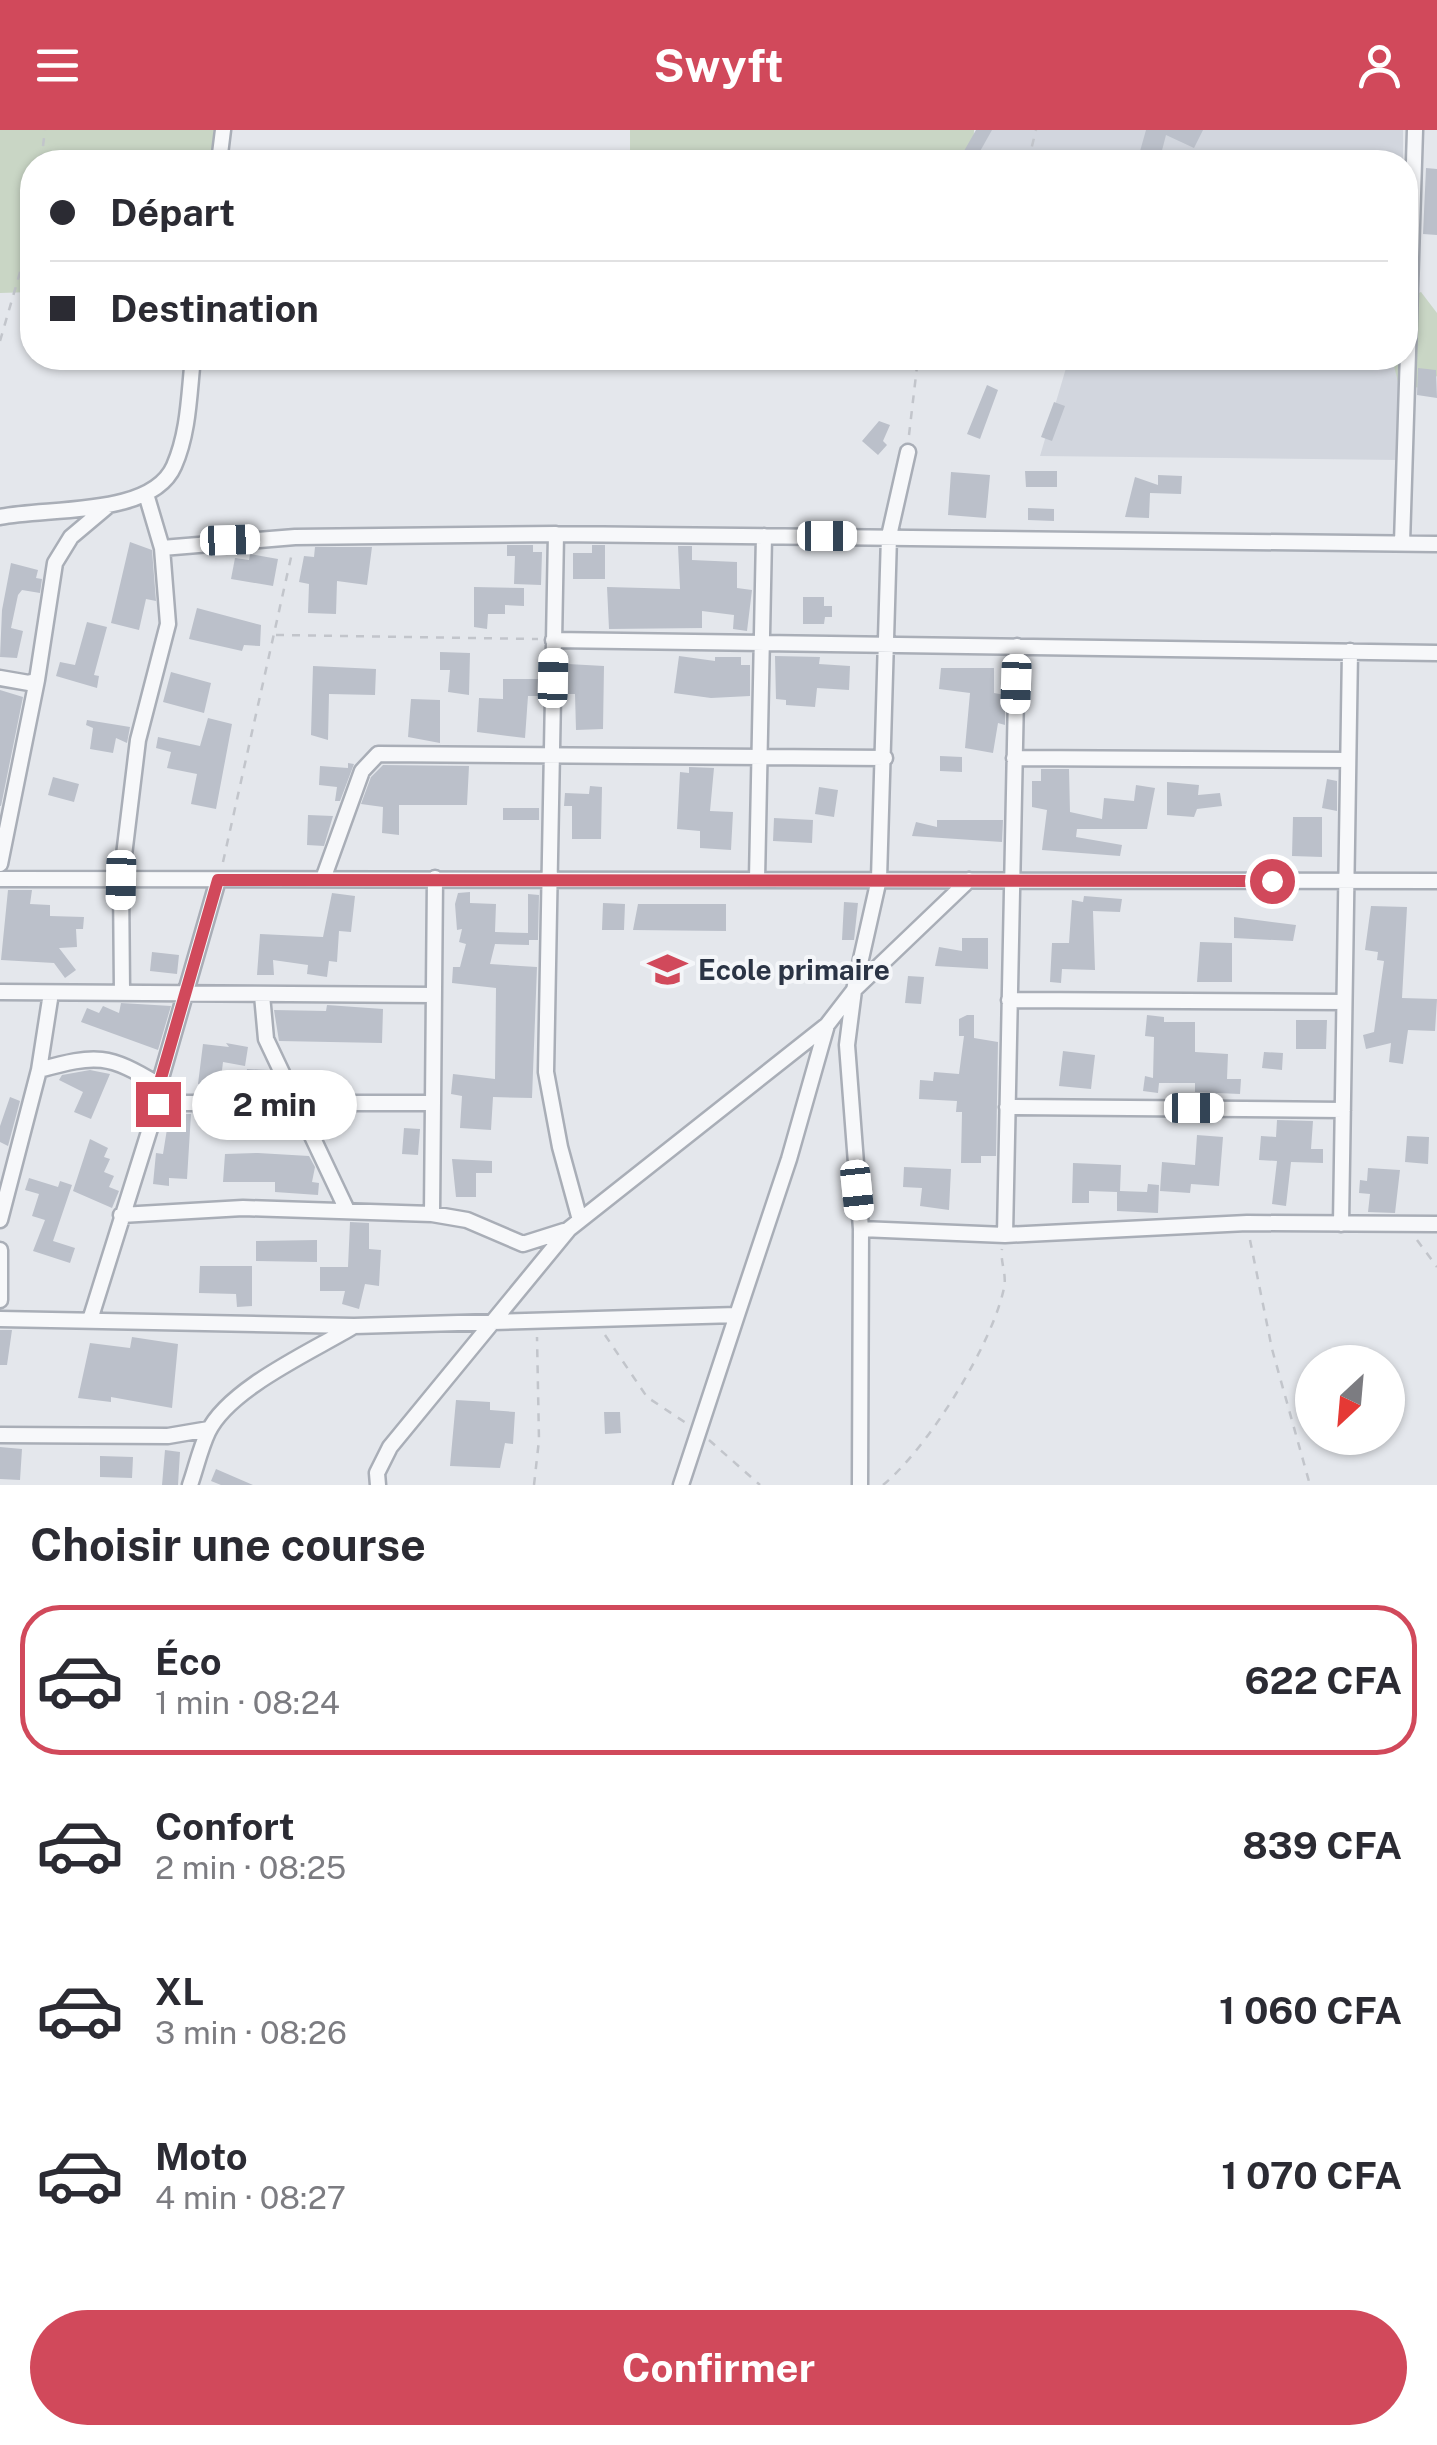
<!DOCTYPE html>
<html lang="fr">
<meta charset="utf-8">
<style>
:root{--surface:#fff;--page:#f2f2f3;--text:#2b2b33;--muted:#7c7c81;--line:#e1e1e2;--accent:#d1495b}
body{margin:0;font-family:"Public Sans",sans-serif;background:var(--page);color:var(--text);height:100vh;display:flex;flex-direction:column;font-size:38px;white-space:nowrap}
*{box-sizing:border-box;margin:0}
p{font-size:32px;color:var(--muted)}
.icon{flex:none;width:55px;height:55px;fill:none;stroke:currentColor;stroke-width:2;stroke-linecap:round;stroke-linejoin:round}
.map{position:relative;height:1355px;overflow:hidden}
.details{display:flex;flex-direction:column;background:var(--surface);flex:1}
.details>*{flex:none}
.hud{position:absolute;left:20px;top:20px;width:1398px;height:220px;border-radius:40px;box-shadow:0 2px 8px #0004;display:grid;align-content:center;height:220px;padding:0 30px;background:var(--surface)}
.needle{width:65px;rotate:206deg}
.fabs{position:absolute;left:1295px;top:1215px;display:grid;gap:20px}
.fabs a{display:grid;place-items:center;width:110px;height:110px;border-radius:50%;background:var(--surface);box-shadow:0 2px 8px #0004;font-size:50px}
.end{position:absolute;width:45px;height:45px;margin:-22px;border:12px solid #d1495b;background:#fff;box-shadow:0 0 0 5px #fff}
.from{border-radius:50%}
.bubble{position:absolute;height:70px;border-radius:35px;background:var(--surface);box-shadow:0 2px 8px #0004;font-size:32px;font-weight:700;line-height:70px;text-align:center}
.car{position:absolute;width:30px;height:60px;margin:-30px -15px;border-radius:12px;box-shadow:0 0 8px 2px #0007;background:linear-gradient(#fff 24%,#345 0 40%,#fff 0 76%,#345 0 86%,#fff 0)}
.hud b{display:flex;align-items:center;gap:35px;height:95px;font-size:38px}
.hud b+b{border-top:2px solid var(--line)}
.hud i{width:25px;height:25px;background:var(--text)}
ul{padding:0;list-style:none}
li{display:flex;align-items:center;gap:30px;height:150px;margin:0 20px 15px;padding:0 10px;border:5px solid transparent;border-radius:40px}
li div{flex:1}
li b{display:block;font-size:38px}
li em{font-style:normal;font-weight:700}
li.current{border-color:var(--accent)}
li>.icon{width:90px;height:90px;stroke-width:1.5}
h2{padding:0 30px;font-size:45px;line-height:120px}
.primary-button{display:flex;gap:20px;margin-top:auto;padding:20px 30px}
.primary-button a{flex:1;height:115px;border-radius:60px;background:var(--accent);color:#fff;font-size:40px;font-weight:700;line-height:115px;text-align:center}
header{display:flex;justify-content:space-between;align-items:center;height:130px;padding:0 30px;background:var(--accent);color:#fff;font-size:45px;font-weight:700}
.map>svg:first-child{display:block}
.built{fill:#d2d6de}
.green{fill:#c9d6c5}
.building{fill:#bbc0ca}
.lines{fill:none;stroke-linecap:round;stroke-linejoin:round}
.street-casing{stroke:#a9aeb7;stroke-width:19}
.path{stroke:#c2c5cb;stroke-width:2.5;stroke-dasharray:8 8;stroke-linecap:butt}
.street{stroke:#f7f8fa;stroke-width:14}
.route{stroke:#d1495b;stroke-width:12}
.labels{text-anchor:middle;stroke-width:8;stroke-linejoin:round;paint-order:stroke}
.poi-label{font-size:28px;font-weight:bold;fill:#2b3445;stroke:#f4f6f9;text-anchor:start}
</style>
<header><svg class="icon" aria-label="menu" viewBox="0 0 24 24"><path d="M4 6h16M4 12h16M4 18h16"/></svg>Swyft<svg class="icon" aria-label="person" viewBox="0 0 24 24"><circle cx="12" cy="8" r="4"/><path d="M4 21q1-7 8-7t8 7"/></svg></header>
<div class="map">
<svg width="1437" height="1355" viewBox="0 0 1437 1355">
<rect width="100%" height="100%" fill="#e4e7ec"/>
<path class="built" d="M984 0H1403V32H979Z
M1069 228H1400L1399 330 1040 326Z"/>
<path class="green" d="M0 0H214L210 32H32V162L0 163Z
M630 0H974L973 32H630Z
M1421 162 1437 183V246L1419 258 1398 252 1392 228H1405V169Z"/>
<path class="building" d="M976 0H992L974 32H968L960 28Z
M1146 0H1203L1194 18 1166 5 1159 32H1137Z
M1426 38 1437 39V105L1423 104Z
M1418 238 1436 240 1437 268 1417 265Z
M987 255 998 260 980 309 967 304Z
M1054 272 1065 276 1052 311 1041 307Z
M879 291 890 295 883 311 887 315 878 325 862 311Z
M1025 341H1057V357H1026Z
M951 342 990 345 986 388 948 385Z
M1158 345 1182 346 1181 364 1150 363 1149 388 1125 387 1135 347 1158 355Z
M1028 378 1054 379V391L1028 390Z
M130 412 152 420 156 471 146 469 139 500 111 493Z
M507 415H533V422H542L541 455 514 454 515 426H507Z
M592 415H605V449H573V423H592Z
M678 416H692V430L737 432V458L752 460 747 501 733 499 734 485 702 481V498L609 499 607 457 680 459Z
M315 417H372L367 455 337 451 336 484 308 483 309 454 299 452 304 426 314 427Z
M250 424 278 429 273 456 231 449 235 428 249 430Z
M11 433 38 440 36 448 42 449 40 463 22 460 18 465 11 498 23 501 17 528 0 527 2 480Z
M474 457 524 458V476L505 475V484H488L487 499 474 497Z
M803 467H824V476H832V487H825L824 494H803Z
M197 478 261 495 260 516 244 515 242 521 189 509Z
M87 492 107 497 94 545 99 546 97 558 56 546 60 532 75 535Z
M440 522 470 523 469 565 448 562 450 540H440Z
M679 526 715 531V527H741V535H750V566L711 568 674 563Z
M775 526 820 527 819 534 850 536 849 560 817 558 815 577 786 575V570L776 569Z
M568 534 604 536 603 599 576 600 575 564H567Z
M313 536 376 539 375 565 329 564 328 610 311 605Z
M941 538H994V563L1005 565V595L998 593 993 623 965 618 970 563 939 559Z
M171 542 211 553 204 583 163 572Z
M503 549H538V566H528L525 608 477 602 479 568 503 569Z
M0 560 23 567 1 676H0Z
M411 569 440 570V613L408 607Z
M208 588 232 594 216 679 191 674 197 644 167 638 171 622 156 618 158 607 200 616Z
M87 590 130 597 127 613 116 608 113 623 90 619 93 598 86 595Z
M940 626 962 627V642L940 641Z
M348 633 354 634 340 671H335L337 657 319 655 320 636 348 638Z
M383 635 469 636 467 675H399V705L382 703 383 677 361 674 371 647Z
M689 637 714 638 710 681 733 682 731 720 700 718V701L677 699 680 642 689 643Z
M1041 639H1069L1070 682 1102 689 1104 668 1134 671 1136 655 1155 658 1147 699H1077L1076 707 1122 715 1120 726 1042 720 1047 680 1032 677V651H1041Z
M53 647 79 654 74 672 48 665Z
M1327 649 1337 651V681L1322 678Z
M1167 652 1199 655 1198 665 1220 663 1222 676 1197 679 1194 687 1167 685Z
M590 656 602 657 601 709H572V676H564L565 663 589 664Z
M819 657 838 660 834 687 815 684Z
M503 678H539V690H503Z
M308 685 333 686 324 716 307 715Z
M1293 687H1322V727L1292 726Z
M774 688 813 690 812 713 773 711Z
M937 690H1003L1002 712 912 706 916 692 937 697Z
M8 760H32L30 774 50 775V786L84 787 83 799H76L77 817 59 818 76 840 65 848 54 833 1 830Z
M470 762V773L496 774 495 802 528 803V764L539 765 538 810H529V815L495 814 490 834 537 837 532 968 493 967 491 1000 460 998 462 966 451 964 453 944 495 949 496 858 452 853 453 837H460L466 814 459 812 462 799 457 800 455 774 458 763Z
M332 763 355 766 351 802 339 801 337 832 329 831 327 847 307 844 308 835 273 830 274 845H257L260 804 323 807Z
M1084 766 1122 769 1120 782 1093 781 1095 840 1062 839 1061 853 1050 852 1052 813H1069L1072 770 1083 772Z
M844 772 858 773 854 810H842Z
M603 773 625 774 624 800H602Z
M638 774H726V801L633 800Z
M1371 776 1407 777 1402 868 1437 869 1435 901 1408 900 1403 934 1389 932 1391 913 1366 919 1363 905 1374 902 1384 831 1377 830 1378 822 1365 820Z
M1234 787 1296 795 1293 811 1234 808Z
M962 808H988V839L935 836 939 817 962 821Z
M1200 812 1232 813V852H1197Z
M152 822 179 825 177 844 150 841Z
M908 846 924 847 921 874 905 873Z
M121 873 171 876 158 920 81 892 87 878 99 883 103 876 119 883Z
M327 875 383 879 382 913 279 911 274 880 326 881Z
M967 885H974V908L998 912 996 1026H981V1033H961L962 982H956L957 971 919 969 920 950 933 951 934 942 959 944 964 906H959V889Z
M1147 885 1164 887V892H1195V922L1228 924 1227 949H1241L1240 964 1195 962V953H1159L1158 963 1143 961 1145 946 1153 948 1154 907 1145 906Z
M1296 890H1327L1326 919H1296Z
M226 913 248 917 245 936 223 932 220 957 198 954 203 914 229 917Z
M1063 921 1095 925 1091 959 1059 956Z
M1264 922 1283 923 1282 940 1262 938Z
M247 939 269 940 277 956 245 954Z
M90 940 110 944 91 989 74 982 83 962 59 950 62 945Z
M10 967 20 971 8 1016 0 1012V996Z
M172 984H191L187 1049 169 1048V1056L153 1054 156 1023 163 1024 167 999 173 1000Z
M1277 990 1313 991 1311 1019H1323V1033L1291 1032 1286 1076 1272 1074 1277 1031 1259 1030 1261 1006 1276 1007Z
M404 998 420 999 418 1025 402 1024Z
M1197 1005 1223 1007 1219 1056 1191 1054 1190 1063 1160 1061 1162 1032 1195 1035Z
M1407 1006 1429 1007 1428 1034 1405 1032Z
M90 1009 108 1018 104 1027 110 1029 104 1042 114 1046 109 1057 119 1061 112 1078 73 1061Z
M258 1023 309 1026 315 1037 312 1052 319 1053 318 1065 275 1062V1052H223L225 1024Z
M452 1029 492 1031V1043H476V1067H456Z
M1073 1033 1121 1035 1120 1061 1147 1062 1148 1054 1159 1055 1158 1083 1117 1081V1062L1089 1061V1073H1072Z
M904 1037 951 1039 949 1080 920 1076 922 1058 903 1057Z
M1368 1038 1400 1040 1395 1083 1368 1082 1370 1064 1359 1063 1360 1050 1367 1051Z
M29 1048 58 1057 60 1051 72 1055 53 1111 75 1118 70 1133 33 1121 45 1090 32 1086 39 1064 25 1060Z
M350 1092 369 1093V1119L381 1120 379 1156 365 1154 359 1179 342 1174 345 1161H320V1137H348Z
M317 1110V1132L256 1131V1111Z
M200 1136H252V1176L237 1177 236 1164 199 1163Z
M0 1200H12L7 1235H0Z
M132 1207 178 1214 172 1278 111 1267V1272L78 1268 90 1213 130 1218Z
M456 1270 490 1272V1280L515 1282 513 1314 505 1313 500 1338 450 1336Z
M604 1282H620L621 1303 605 1304Z
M0 1317 22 1319 20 1350 0 1349Z
M165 1320 180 1322 178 1355H162Z
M100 1326 133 1327 132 1348 100 1347Z
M216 1339 253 1355H221L211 1351Z"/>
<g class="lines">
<defs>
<path id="street" d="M219 32 223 0
M0 387C48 377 152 387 174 336 189 302 189 263 193 228
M556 404 546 942 560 1017 580 1090
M1402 413 1415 0
M162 418 295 407 556 404 1437 414
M553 510 1437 523
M0 548 29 553 37 550 55 433 71 407 109 375
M1014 628 1348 630
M0 734 37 550
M0 749 1437 751
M323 749 362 641 378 624 885 628
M757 749 764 406
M122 861 121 750 138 610 168 494 162 418 146 364
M0 862 434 865
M262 865 266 909 346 1078
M1009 870 1344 872
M39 940C97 924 108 924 159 955
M158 973H433
M1007 977 1343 980
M432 1084 435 748
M121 1085 243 1078 432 1084 467 1090 523 1114 564 1101
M0 1090 39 940 51 863
M1341 1094 1350 521
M861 1099 1005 1105 1247 1093 1437 1094
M1005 1105 1017 516
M0 1120V1170
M0 1189 354 1196 737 1185 789 1029 827 895
M90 1190 158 973 159 955 218 750
M0 1305 168 1306 209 1299
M190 1355C196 1338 200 1319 208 1302 229 1258 313 1221 354 1196
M378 1355 377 1343 390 1317 569 1099 827 895 854 860 969 750
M681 1355 737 1185
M860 1355 861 1099 847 915 854 860 879 749 889 406 908 322"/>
</defs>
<use href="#street" class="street-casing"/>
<path class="path" d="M41 32 45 0
M1028 32 1036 0
M0 211 32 101
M909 305 918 228
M276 505 538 509
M223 732 292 423
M1250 1110 1272 1219 1310 1355
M1417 1110 1437 1137
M605 1205 647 1267 686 1293
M709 1310 760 1355
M534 1355 539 1310 537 1207
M883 1355C928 1318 992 1215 1004 1158 1007 1144 1000 1132 1002 1119"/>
<use href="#street" class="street"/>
</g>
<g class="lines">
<path class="route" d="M158 974 159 955 218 750 1272 751"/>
</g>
<defs>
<symbol id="school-bare" viewBox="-9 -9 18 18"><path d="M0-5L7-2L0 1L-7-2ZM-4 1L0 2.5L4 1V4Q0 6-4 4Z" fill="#d1495b" stroke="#f4f6f9" stroke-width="2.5" paint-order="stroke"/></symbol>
</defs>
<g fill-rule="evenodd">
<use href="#school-bare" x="640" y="812" width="55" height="55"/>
</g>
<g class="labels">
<g class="poi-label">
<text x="698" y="850">Ecole primaire</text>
</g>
</g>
</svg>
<div class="fabs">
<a><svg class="needle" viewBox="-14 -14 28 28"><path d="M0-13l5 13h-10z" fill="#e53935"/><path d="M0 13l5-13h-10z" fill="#7c7c81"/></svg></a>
</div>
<i class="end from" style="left:1272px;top:751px"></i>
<i class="end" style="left:158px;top:974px"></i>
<div class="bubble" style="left:192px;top:940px;width:165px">2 min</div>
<i class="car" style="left:827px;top:406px;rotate:90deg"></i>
<i class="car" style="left:230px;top:410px;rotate:88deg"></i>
<i class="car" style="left:553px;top:548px;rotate:1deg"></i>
<i class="car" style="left:1016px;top:554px;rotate:182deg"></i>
<i class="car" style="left:121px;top:750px;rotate:181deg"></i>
<i class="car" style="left:1194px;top:978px;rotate:90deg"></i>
<i class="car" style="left:857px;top:1060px;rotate:174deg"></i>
<div class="hud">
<b><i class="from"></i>Départ</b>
<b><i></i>Destination</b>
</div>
</div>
<section class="details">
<h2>Choisir une course</h2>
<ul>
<li class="current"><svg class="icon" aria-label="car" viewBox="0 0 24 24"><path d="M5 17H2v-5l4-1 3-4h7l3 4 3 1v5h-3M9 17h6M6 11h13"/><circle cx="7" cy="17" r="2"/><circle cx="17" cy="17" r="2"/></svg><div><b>Éco</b><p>1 min · 08:24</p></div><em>622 CFA</em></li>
<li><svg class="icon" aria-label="car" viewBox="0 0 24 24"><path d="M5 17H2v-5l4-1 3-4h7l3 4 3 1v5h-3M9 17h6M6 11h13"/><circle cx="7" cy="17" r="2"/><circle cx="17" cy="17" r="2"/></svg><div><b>Confort</b><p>2 min · 08:25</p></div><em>839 CFA</em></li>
<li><svg class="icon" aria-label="car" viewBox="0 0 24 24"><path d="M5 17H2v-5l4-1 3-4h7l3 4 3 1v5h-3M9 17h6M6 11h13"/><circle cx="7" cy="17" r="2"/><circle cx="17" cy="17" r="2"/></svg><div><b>XL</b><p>3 min · 08:26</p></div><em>1 060 CFA</em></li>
<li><svg class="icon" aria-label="car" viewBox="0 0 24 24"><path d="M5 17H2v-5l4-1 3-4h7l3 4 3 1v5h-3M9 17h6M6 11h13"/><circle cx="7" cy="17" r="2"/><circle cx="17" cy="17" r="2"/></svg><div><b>Moto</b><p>4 min · 08:27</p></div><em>1 070 CFA</em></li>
</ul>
<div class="primary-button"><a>Confirmer</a></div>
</section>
